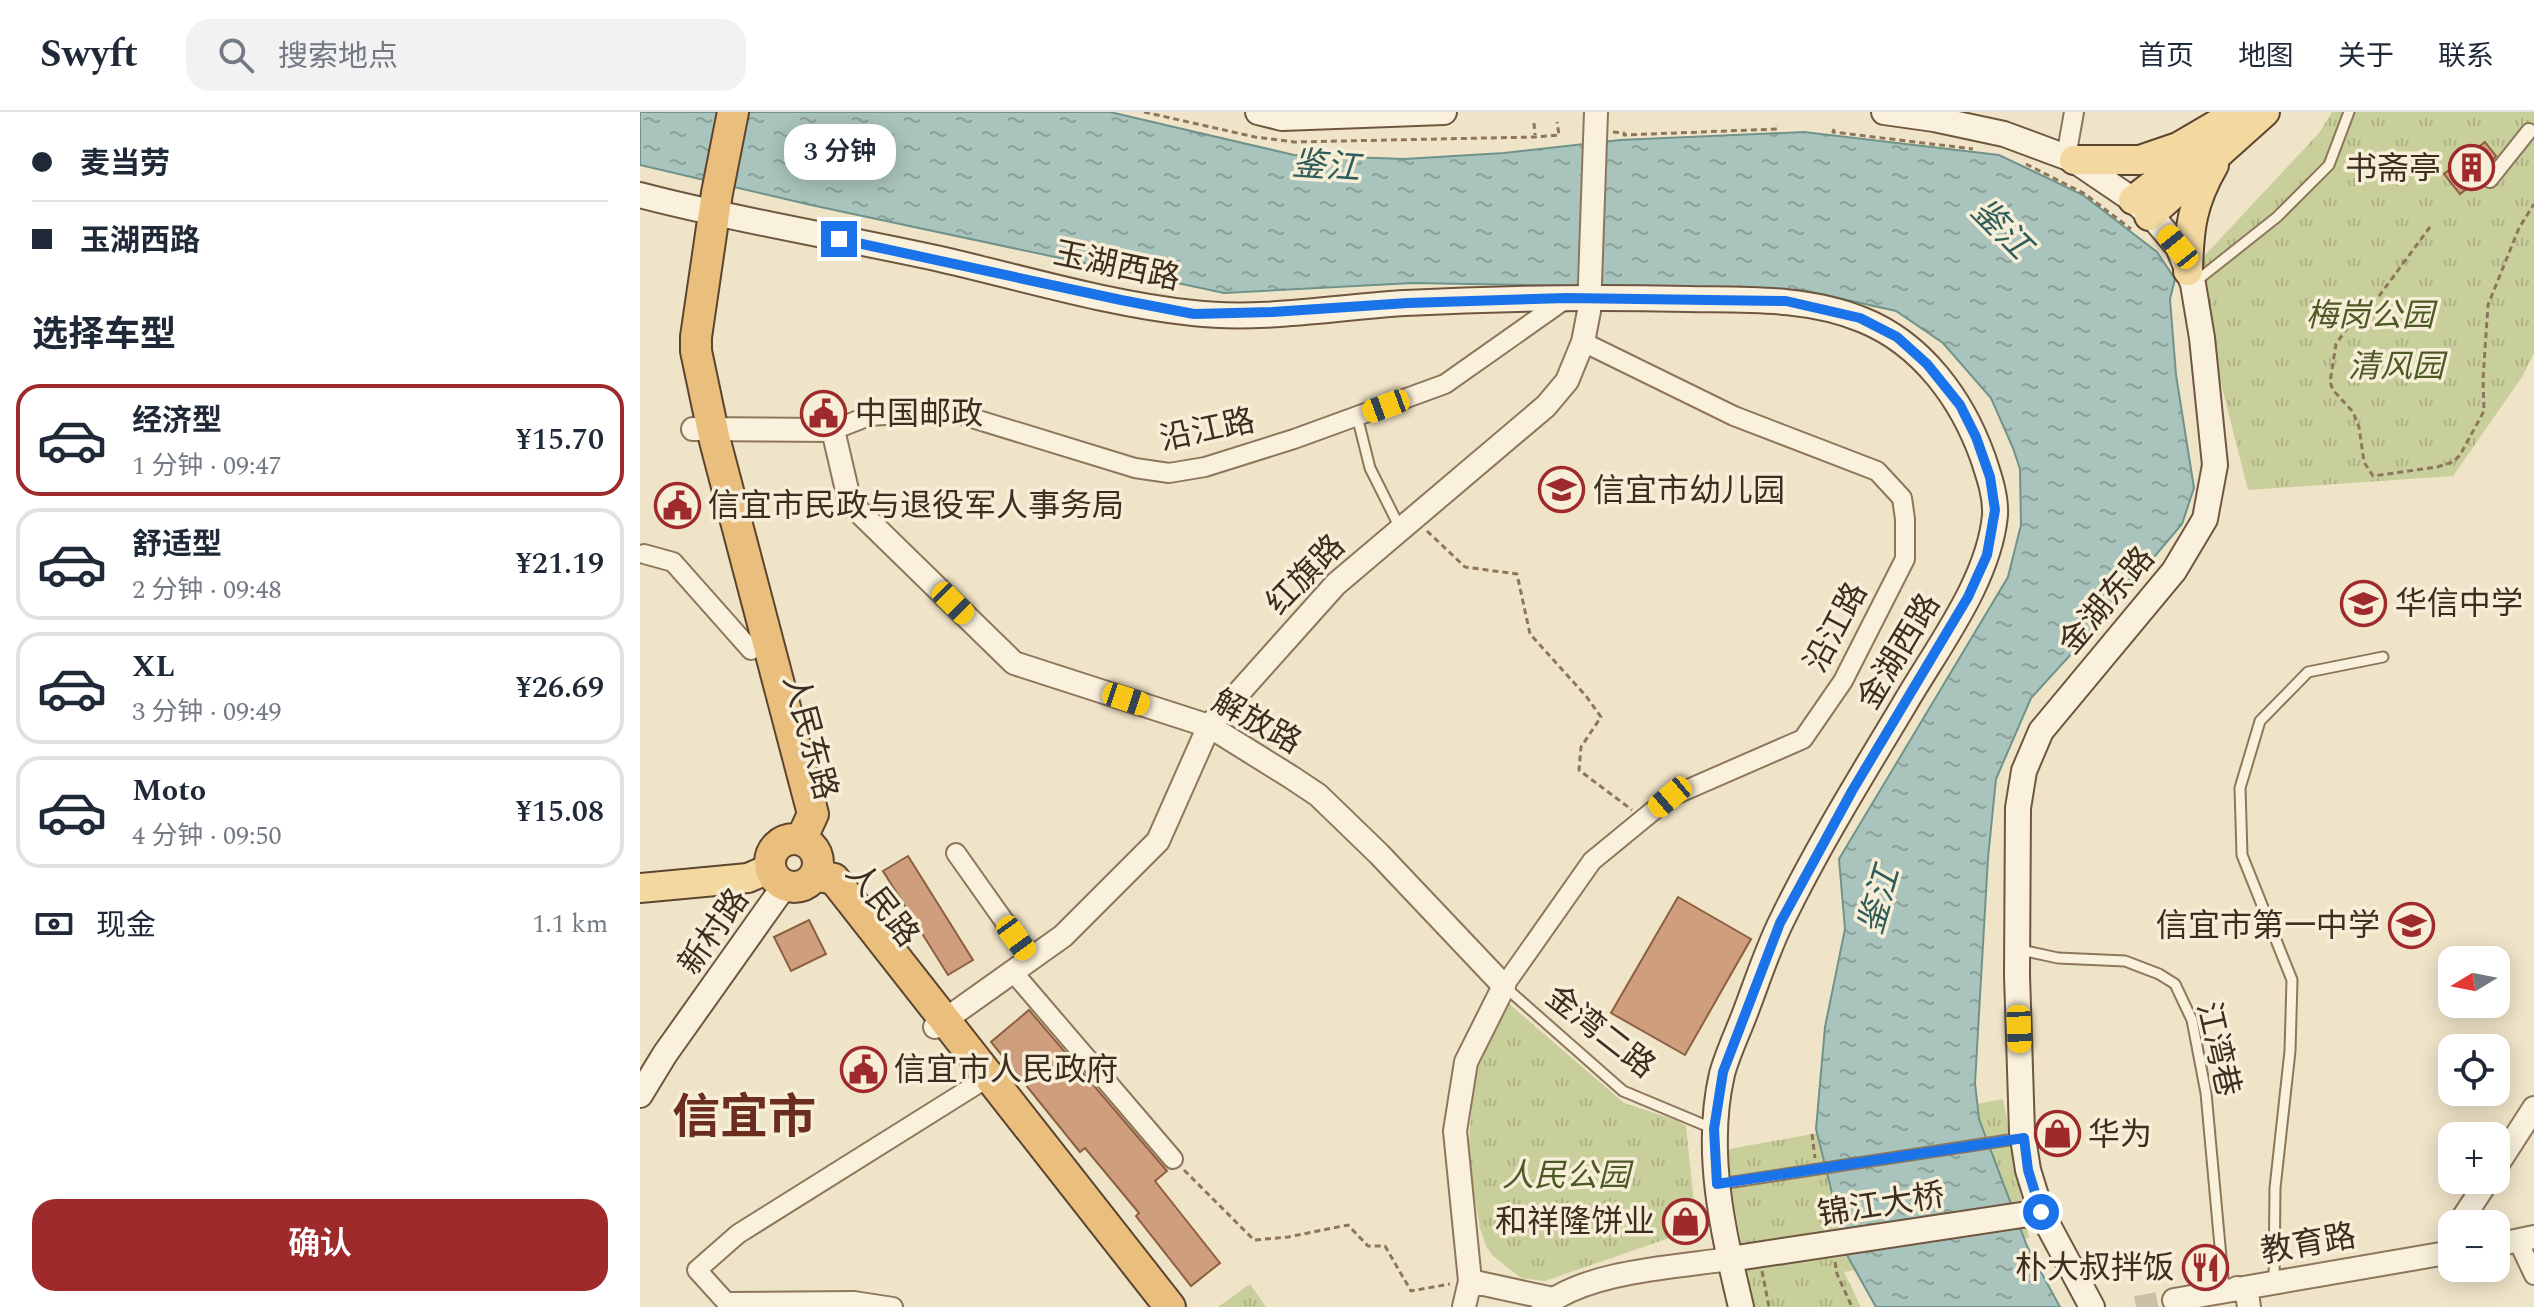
<!DOCTYPE html>
<html lang="zh">
<meta charset="utf-8">
<style>
:root{--surface:#fff;--page:#f2f2f3;--text:#1f2937;--muted:#747a83;--line:#e0e1e3;--accent:#9e2a2b}
body{margin:0;font-family:Spectral,"Noto Sans SC",serif;background:var(--page);color:var(--text);height:100vh;display:flex;flex-direction:column;font-size:30px;white-space:nowrap}
*{box-sizing:border-box;margin:0}
p{font-size:26px;color:var(--muted)}
.icon{flex:none;width:44px;height:44px;fill:none;stroke:currentColor;stroke-width:2;stroke-linecap:round;stroke-linejoin:round}
.map{position:relative;flex:1;overflow:hidden}
.details{display:flex;flex-direction:column;background:var(--surface);width:640px}
.details>*{flex:none}
.guide{display:grid;align-content:center;height:176px;padding:0 32px;background:var(--surface)}
.needle{width:52px;rotate:260deg}
.tools{position:absolute;left:1798px;top:834px;display:grid;gap:16px}
.tools a{display:grid;place-items:center;width:72px;height:72px;border-radius:16px;background:var(--surface);box-shadow:0 4px 20px #0003;font-size:40px}
.end{position:absolute;width:36px;height:36px;margin:-18px;border:10px solid #1a73e8;background:#fff;box-shadow:0 0 0 4px #fff}
.from{border-radius:50%}
.bubble{position:absolute;height:56px;border-radius:24px;background:var(--surface);box-shadow:0 4px 20px #0003;font-size:26px;font-weight:600;line-height:56px;text-align:center}
.car{position:absolute;width:24px;height:48px;margin:-24px -12px;border-radius:10px;box-shadow:0 0 6px 2px #0007;background:linear-gradient(#f5c518 24%,#345 0 40%,#f5c518 0 76%,#345 0 86%,#f5c518 0)}
.guide b{display:flex;align-items:center;gap:28px;height:76px;font-size:30px}
.guide b+b{border-top:2px solid var(--line)}
.guide i{width:20px;height:20px;background:var(--text)}
ul{padding:0;list-style:none}
li{display:flex;align-items:center;gap:24px;height:112px;margin:0 16px 12px;padding:0 16px;border:4px solid var(--line);border-radius:24px}
li div{flex:1}
li b{display:block;font-size:30px}
li em{font-style:normal;font-weight:600}
li.on{border-color:var(--accent)}
li>.icon{width:72px;height:72px;stroke-width:1.5}
h2{padding:0 32px;font-size:36px;line-height:96px}
.pay{display:flex;align-items:center;gap:20px;height:88px;padding:0 32px;font-size:30px}
.pay p{margin-inline-start:auto}
.primary-button{display:flex;gap:16px;margin-top:auto;padding:16px 32px}
.primary-button a{flex:1;height:92px;border-radius:24px;background:var(--accent);color:#fff;font-size:32px;font-weight:600;line-height:92px;text-align:center}
header{display:flex;align-items:center;gap:48px;box-sizing:border-box;height:112px;padding:0 40px;background:var(--surface);border-bottom:2px solid var(--line)}
header strong{font-size:38px}
nav{display:flex;gap:44px;margin-inline-start:auto;font-size:28px}
.search{width:560px;height:72px;background:var(--page);display:flex;align-items:center;gap:20px;box-sizing:border-box;padding:0 28px;border-radius:24px;color:var(--muted);font-size:30px}
main{display:flex;flex:1;min-height:0}
.map>svg:first-child{display:block}
.park{fill:url(#park-tufts)}
.water{fill:url(#water-ripples);stroke:#6f938a;stroke-width:2}
.building{fill:#cf9f7d;stroke:#8d5f41;stroke-width:2}
.lines{fill:none;stroke-linecap:round;stroke-linejoin:round}
.tertiary-tunnel{stroke:#ccc0a6;stroke-width:22;stroke-dasharray:22 11;stroke-linecap:butt}
.service-casing{stroke:#8d765c;stroke-width:13}
.pedestrian-casing{stroke:#8d765c;stroke-width:18}
.minor-casing{stroke:#8d765c;stroke-width:22}
.tertiary-casing{stroke:#8d765c;stroke-width:26}
.secondary-casing{stroke:#6f573f;stroke-width:28}
.primary-casing{stroke:#5b4430;stroke-width:32}
.trunk-casing{stroke:#5b4430;stroke-width:34}
.path{stroke:#8d765c;stroke-width:3;stroke-dasharray:6 4;stroke-linecap:butt}
.service{stroke:#faf1dc;stroke-width:9}
.pedestrian{stroke:#faf1dc;stroke-width:14}
.minor{stroke:#faf1dc;stroke-width:18}
.tertiary{stroke:#faf1dc;stroke-width:22}
.secondary{stroke:#faf1dc;stroke-width:24}
.primary{stroke:#f3d9a0;stroke-width:28}
.trunk{stroke:#eabe7c;stroke-width:30}
.route{stroke:#1a73e8;stroke-width:10}
.labels{text-anchor:middle;stroke-width:7;stroke-linejoin:round;paint-order:stroke}
.poi-label{font-size:32px;fill:#3d2e20;stroke:#f7eed8;text-anchor:start}
.street-label{font-size:32px;fill:#3d2e20;stroke:#f7eed8}
.park-label{font-size:32px;font-style:italic;fill:#4d5a26;stroke:#f7eed8}
.water-label{font-size:34px;font-style:italic;fill:#2f5d5a;stroke:#f7eed8}
.town-label{font-size:48px;font-weight:bold;fill:#6b2e1e;stroke:#f7eed8}
</style>
<header>
<strong>Swyft</strong>
<div class="search"><svg class="icon" aria-label="search" viewBox="0 0 24 24"><circle cx="10" cy="10" r="6"/><path d="M15 15l6 6"/></svg>搜索地点</div>
<nav><a>首页</a><a>地图</a><a>关于</a><a>联系</a></nav>
</header>
<main>
<section class="details">
<div class="guide">
<b><i class="from"></i>麦当劳</b>
<b><i></i>玉湖西路</b>
</div>
<h2>选择车型</h2>
<ul>
<li class="on"><svg class="icon" aria-label="car" viewBox="0 0 24 24"><path d="M5 17H2v-5l4-1 3-4h7l3 4 3 1v5h-3M9 17h6M6 11h13"/><circle cx="7" cy="17" r="2"/><circle cx="17" cy="17" r="2"/></svg><div><b>经济型</b><p>1 分钟 · 09:47</p></div><em>¥15.70</em></li>
<li><svg class="icon" aria-label="car" viewBox="0 0 24 24"><path d="M5 17H2v-5l4-1 3-4h7l3 4 3 1v5h-3M9 17h6M6 11h13"/><circle cx="7" cy="17" r="2"/><circle cx="17" cy="17" r="2"/></svg><div><b>舒适型</b><p>2 分钟 · 09:48</p></div><em>¥21.19</em></li>
<li><svg class="icon" aria-label="car" viewBox="0 0 24 24"><path d="M5 17H2v-5l4-1 3-4h7l3 4 3 1v5h-3M9 17h6M6 11h13"/><circle cx="7" cy="17" r="2"/><circle cx="17" cy="17" r="2"/></svg><div><b>XL</b><p>3 分钟 · 09:49</p></div><em>¥26.69</em></li>
<li><svg class="icon" aria-label="car" viewBox="0 0 24 24"><path d="M5 17H2v-5l4-1 3-4h7l3 4 3 1v5h-3M9 17h6M6 11h13"/><circle cx="7" cy="17" r="2"/><circle cx="17" cy="17" r="2"/></svg><div><b>Moto</b><p>4 分钟 · 09:50</p></div><em>¥15.08</em></li>
</ul>
<div class="pay"><svg class="icon" aria-label="cash" viewBox="0 0 24 24"><path d="M3 7h18v10H3z"/><circle cx="12" cy="12" r="2"/></svg>现金<p>1.1 km</p></div>
<div class="primary-button"><a>确认</a></div>
</section>
<div class="map">
<svg width="1894" height="1195" viewBox="0 0 1894 1195">
<defs>
<pattern id="park-tufts" width="24" height="20" patternUnits="userSpaceOnUse" patternTransform="scale(2)"><rect width="24" height="20" fill="#c9cf9b"/><path d="M3 7l-1-3M5 7V3M7 7l1-3M15 17l-1-3M17 17v-4M19 17l1-3" fill="none" stroke="#aeb285"/></pattern>
<pattern id="water-ripples" width="26" height="14" patternUnits="userSpaceOnUse" patternTransform="scale(2)"><rect width="26" height="14" fill="#a9c4bc"/><path d="M2 4q2-2 4 0t4 0M15 11q2-2 4 0t4 0" fill="none" stroke="#8ba098"/></pattern>
</defs>
<rect width="100%" height="100%" fill="#f0e4c8"/>
<path class="park" d="M1692 0H1894V241L1882 265 1813 364 1608 378 1552 157 1679 21Z
M868 891 984 991 1036 1008 1046 1014 1055 1101 1038 1123 905 1169 881 1166 853 1144 846 1134 840 1116 829 1053V1026L836 949Z
M1363 987 1389 1126 1204 1160 1221 1195H1113L1084 1038Z
M610 1172 626 1195H578Z"/>
<path class="water" d="M0 0H470L654 43 764 47 864 41 980 28 1164 20 1359 43 1443 83 1517 140 1535 167 1530 187 1536 263 1554 376 1542 412 1443 529 1391 586 1356 667 1348 746 1335 971 1339 1007 1387 1134 1420 1195H1236L1208 1145 1176 1017 1185 915 1205 817 1199 747 1368 465 1381 413 1380 357 1373 336 1351 286 1303 231 1256 199 1163 178 773 171 584 181 171 93 0 53Z"/>
<path class="building" d="M1845 30 1856 44 1840 66 1820 82 1804 62Z
M268 744 333 848 308 863 243 759Z
M1038 785 1111 827 1045 943 971 901Z
M169 808 186 842 151 859 134 825Z
M389 898 527 1059 515 1069 580 1151 551 1174 496 1104 499 1101 445 1036 440 1040 351 930Z"/>
<g class="lines">
<path class="tertiary-tunnel" d="M1496 1195 1534 1188"/>
<defs>
<path id="service" d="M1555 170 1637 105 1689 53 1709 0
M717 304 730 356 760 416
M1381 838 1418 846 1485 849 1519 862 1535 872 1552 908 1566 981 1584 1178
M865 875 983 979 1074 1017
M1080 1072 1382 1026
M1634 1169 1635 1076 1650 939 1652 868 1602 743 1600 676 1620 609 1668 560 1743 545"/>
<path id="pedestrian" d="M1850 68 1889 19"/>
<path id="minor" d="M1426 45 1434 0
M193 318 229 304 309 299 495 356 529 361 565 355 654 327 805 272 927 186
M4 442 33 450 111 538
M316 741 391 847
M373 860 533 1047
M864 874 952 749 1030 685 1163 627 1203 569 1265 447V407L1262 386 1237 359 1094 304 943 230
M1878 1129 1894 1163
M86 1190 57 1158 98 1122 339 971
M86 1190 214 1189 253 1195"/>
<path id="tertiary" d="M53 317 193 318 210 391 374 551 569 614 651 665 678 683 739 742 864 874 826 950 815 1019 830 1169 824 1195
M295 915 423 824 518 729 569 614 696 472 906 294 927 269 943 230 949 199 956 0
M1856 1055 1894 996
M1819 1112 1848 1068
M1856 1133 1894 1125
M830 1169 913 1187
M1597 1176 1607 1181 1609 1195
M1534 1188 1812 1140
M903 1195C946 1159 1035 1155 1090 1147"/>
<path id="secondary" d="M618 0 642 6 804 0
M1244 0 1294 7 1364 22 1434 48 1493 88 1516 109 1538 135 1553 172 1562 226 1575 353 1565 407 1534 459 1401 619 1384 659 1378 696 1377 863 1382 1020 1388 1058 1401 1100 1452 1195
M0 83C99 109 200 125 300 147 383 166 468 192 553 201 621 209 697 195 765 191 860 186 954 185 1048 187 1106 188 1168 185 1223 208 1282 232 1322 287 1343 346 1349 364 1356 384 1355 403 1349 469 1297 536 1264 593 1222 663 1178 734 1142 808 1128 836 1118 867 1107 896 1099 918 1088 940 1082 962 1064 1040 1083 1119 1101 1195
M0 983 25 942 145 773
M1090 1147 1401 1100"/>
<path id="primary" d="M1434 48H1500L1538 35 1598 0
M1493 88 1560 36
M1509 104 1625 0
M1548 159C1549 116 1552 91 1574 53
M0 776 108 766 131 756"/>
<path id="trunk" d="M93 0 77 81 56 225V239L75 329 173 702 161 728
M130 751a24 24 0 1 1 48 0a24 24 0 1 1-48 0Z
M175 763 194 767 530 1195"/>
</defs>
<use href="#service" class="service-casing"/>
<use href="#pedestrian" class="pedestrian-casing"/>
<use href="#minor" class="minor-casing"/>
<use href="#tertiary" class="tertiary-casing"/>
<use href="#secondary" class="secondary-casing"/>
<use href="#primary" class="primary-casing"/>
<use href="#trunk" class="trunk-casing"/>
<path class="path" d="M504 0 615 25 654 30 895 25 919 23 917 10
M894 11 895 23
M1194 17 1193 20 1333 37
M973 20 984 21V23L1137 17V13
M1386 52 1445 82 1491 117
M1790 115 1739 184 1712 209 1696 232 1690 270 1693 278 1713 300 1719 315 1724 350 1733 364 1797 355 1813 350 1820 343 1844 299 1843 267 1848 193 1879 116 1894 92
M1765 212 1778 190
M787 419 825 455 877 462 890 522 946 584 961 605 941 635 939 658 992 698
M1172 1022 1175 1046
M544 1058 614 1128 648 1125 708 1113 728 1134H745L771 1179 810 1172
M1195 1150 1197 1162 1212 1195
M1122 1159 1129 1195"/>
<use href="#service" class="service"/>
<use href="#pedestrian" class="pedestrian"/>
<use href="#minor" class="minor"/>
<use href="#tertiary" class="tertiary"/>
<use href="#secondary" class="secondary"/>
<use href="#primary" class="primary"/>
<use href="#trunk" class="trunk"/>
</g>
<g class="lines">
<path class="route" d="M199 127 481 188 554 202 632 200 768 191 927 186 1146 189 1220 206 1257 225 1287 252 1320 293 1336 325 1350 365 1355 398 1347 443 1328 485 1212 679 1140 811 1083 960 1074 1017 1077 1072 1384 1026 1388 1058 1401 1100"/>
</g>
<defs>
<symbol id="building-ring" viewBox="-11 -11 22 22"><circle r="9.5" fill="#f7eed8" stroke="#9e2a2b" stroke-width="1.5"/><path d="M-4-6H4V6H1V3H-1V6H-4ZM-2.5-4.3h1.7v1.8h-1.7ZM.8-4.3h1.7v1.8H.8ZM-2.5-1h1.7V.8h-1.7ZM.8-1h1.7V.8H.8Z" fill="#9e2a2b"/></symbol>
<symbol id="civic-ring" viewBox="-11 -11 22 22"><circle r="9.5" fill="#f7eed8" stroke="#9e2a2b" stroke-width="1.5"/><path d="M-.6-6.5H3V-4.5H.6V-3L4-1V1h2V6H-6V1h2V-1L-.6-3ZM-1.2 2.5V6h2.4V2.5Z" fill="#9e2a2b"/></symbol>
<symbol id="school-ring" viewBox="-11 -11 22 22"><circle r="9.5" fill="#f7eed8" stroke="#9e2a2b" stroke-width="1.5"/><path d="M0-5L7-2L0 1L-7-2ZM-4 1L0 2.5L4 1V4Q0 6-4 4Z" fill="#9e2a2b"/></symbol>
<symbol id="shop-ring" viewBox="-11 -11 22 22"><circle r="9.5" fill="#f7eed8" stroke="#9e2a2b" stroke-width="1.5"/><path d="M-5-2.5h2.3a2.7 3.5 0 0 1 5.4 0H5L5.5 6h-11ZM-1.5-2.5h3a1.5 2.3 0 0 0-3 0Z" fill="#9e2a2b"/></symbol>
<symbol id="restaurant-ring" viewBox="-11 -11 22 22"><circle r="9.5" fill="#f7eed8" stroke="#9e2a2b" stroke-width="1.5"/><path d="M-5-6h1v4h1v-4h1v4h1v-4h1v5L-1.5 .5V6h-2V.5L-5-1ZM5-6V6H3V1.5H1.5Q1.5-4 5-6Z" fill="#9e2a2b"/></symbol>
</defs>
<g fill-rule="evenodd">
<use href="#building-ring" x="1806" y="30" width="51" height="51"/>
<use href="#civic-ring" x="158" y="276" width="51" height="51"/>
<use href="#school-ring" x="896" y="352" width="51" height="51"/>
<use href="#civic-ring" x="12" y="368" width="51" height="51"/>
<use href="#school-ring" x="1698" y="466" width="51" height="51"/>
<use href="#school-ring" x="1746" y="788" width="51" height="51"/>
<use href="#civic-ring" x="198" y="932" width="51" height="51"/>
<use href="#shop-ring" x="1392" y="996" width="51" height="51"/>
<use href="#shop-ring" x="1020" y="1084" width="51" height="51"/>
<use href="#restaurant-ring" x="1540" y="1130" width="51" height="51"/>
</g>
<g class="labels">
<g class="poi-label">
<text x="1801" y="67" text-anchor="end">书斋亭</text>
<text x="215" y="312">中国邮政</text>
<text x="953" y="389">信宜市幼儿园</text>
<text x="68" y="404">信宜市民政与退役军人事务局</text>
<text x="1755" y="502">华信中学</text>
<text x="1740" y="824" text-anchor="end">信宜市第一中学</text>
<text x="254" y="968">信宜市人民政府</text>
<text x="1448" y="1033">华为</text>
<text x="1015" y="1120" text-anchor="end">和祥隆饼业</text>
<text x="1535" y="1166" text-anchor="end">朴大叔拌饭</text>
</g>
<g class="street-label">
<text transform="translate(477 153) rotate(12)" y="11">玉湖西路</text>
<text transform="translate(567 317) rotate(-12)" y="11">沿江路</text>
<text transform="translate(665 462) rotate(-46)" y="11">红旗路</text>
<text transform="translate(1466 488) rotate(-50)" y="11">金湖东路</text>
<text transform="translate(1195 515) rotate(-62)" y="11">沿江路</text>
<text transform="translate(1258 539) rotate(-59)" y="11">金湖西路</text>
<text transform="translate(617 609) rotate(29)" y="11">解放路</text>
<text transform="translate(171 625) rotate(75)" y="11">人民东路</text>
<text transform="translate(243 792) rotate(52)" y="11">人民路</text>
<text transform="translate(73 819) rotate(-55)" y="11">新村路</text>
<text transform="translate(961 919) rotate(38)" y="11">金湾二路</text>
<text transform="translate(1579 937) rotate(77)" y="11">江湾巷</text>
<text transform="translate(1241 1092) rotate(-9)" y="11">锦江大桥</text>
<text transform="translate(1668 1131) rotate(-10)" y="11">教育路</text>
</g>
<g class="park-label">
<text x="1730" y="214">梅岗公园</text>
<text x="1756" y="265">清风园</text>
<text x="926" y="1074">人民公园</text>
</g>
<g class="water-label">
<text transform="translate(686 53) rotate(4)" y="12">鉴江</text>
<text transform="translate(1362 116) rotate(45)" y="12">鉴江</text>
<text transform="translate(1238 788) rotate(-74)" y="12">鉴江</text>
</g>
<g class="town-label">
<text x="104" y="1021">信宜市</text>
</g>
</g>
</svg>
<div class="tools">
<a><svg class="needle" viewBox="-14 -14 28 28"><path d="M0-13l5 13h-10z" fill="#e53935"/><path d="M0 13l5-13h-10z" fill="#747a83"/></svg></a>
<a><svg class="icon" aria-label="locate" viewBox="0 0 24 24"><circle cx="12" cy="12" r="6"/><path d="M12 2v4M12 18v4M2 12h4M18 12h4"/></svg></a>
<a>+</a>
<a>−</a>
</div>
<i class="end from" style="left:1401px;top:1100px"></i>
<i class="end" style="left:199px;top:127px"></i>
<div class="bubble" style="left:144px;top:12px;width:112px">3 分钟</div>
<i class="car" style="left:1538px;top:135px;rotate:321deg"></i>
<i class="car" style="left:746px;top:294px;rotate:250deg"></i>
<i class="car" style="left:313px;top:491px;rotate:135deg"></i>
<i class="car" style="left:486px;top:587px;rotate:108deg"></i>
<i class="car" style="left:1030px;top:685px;rotate:230deg"></i>
<i class="car" style="left:376px;top:826px;rotate:144deg"></i>
<i class="car" style="left:1379px;top:917px;rotate:178deg"></i>
</div>
</main>
